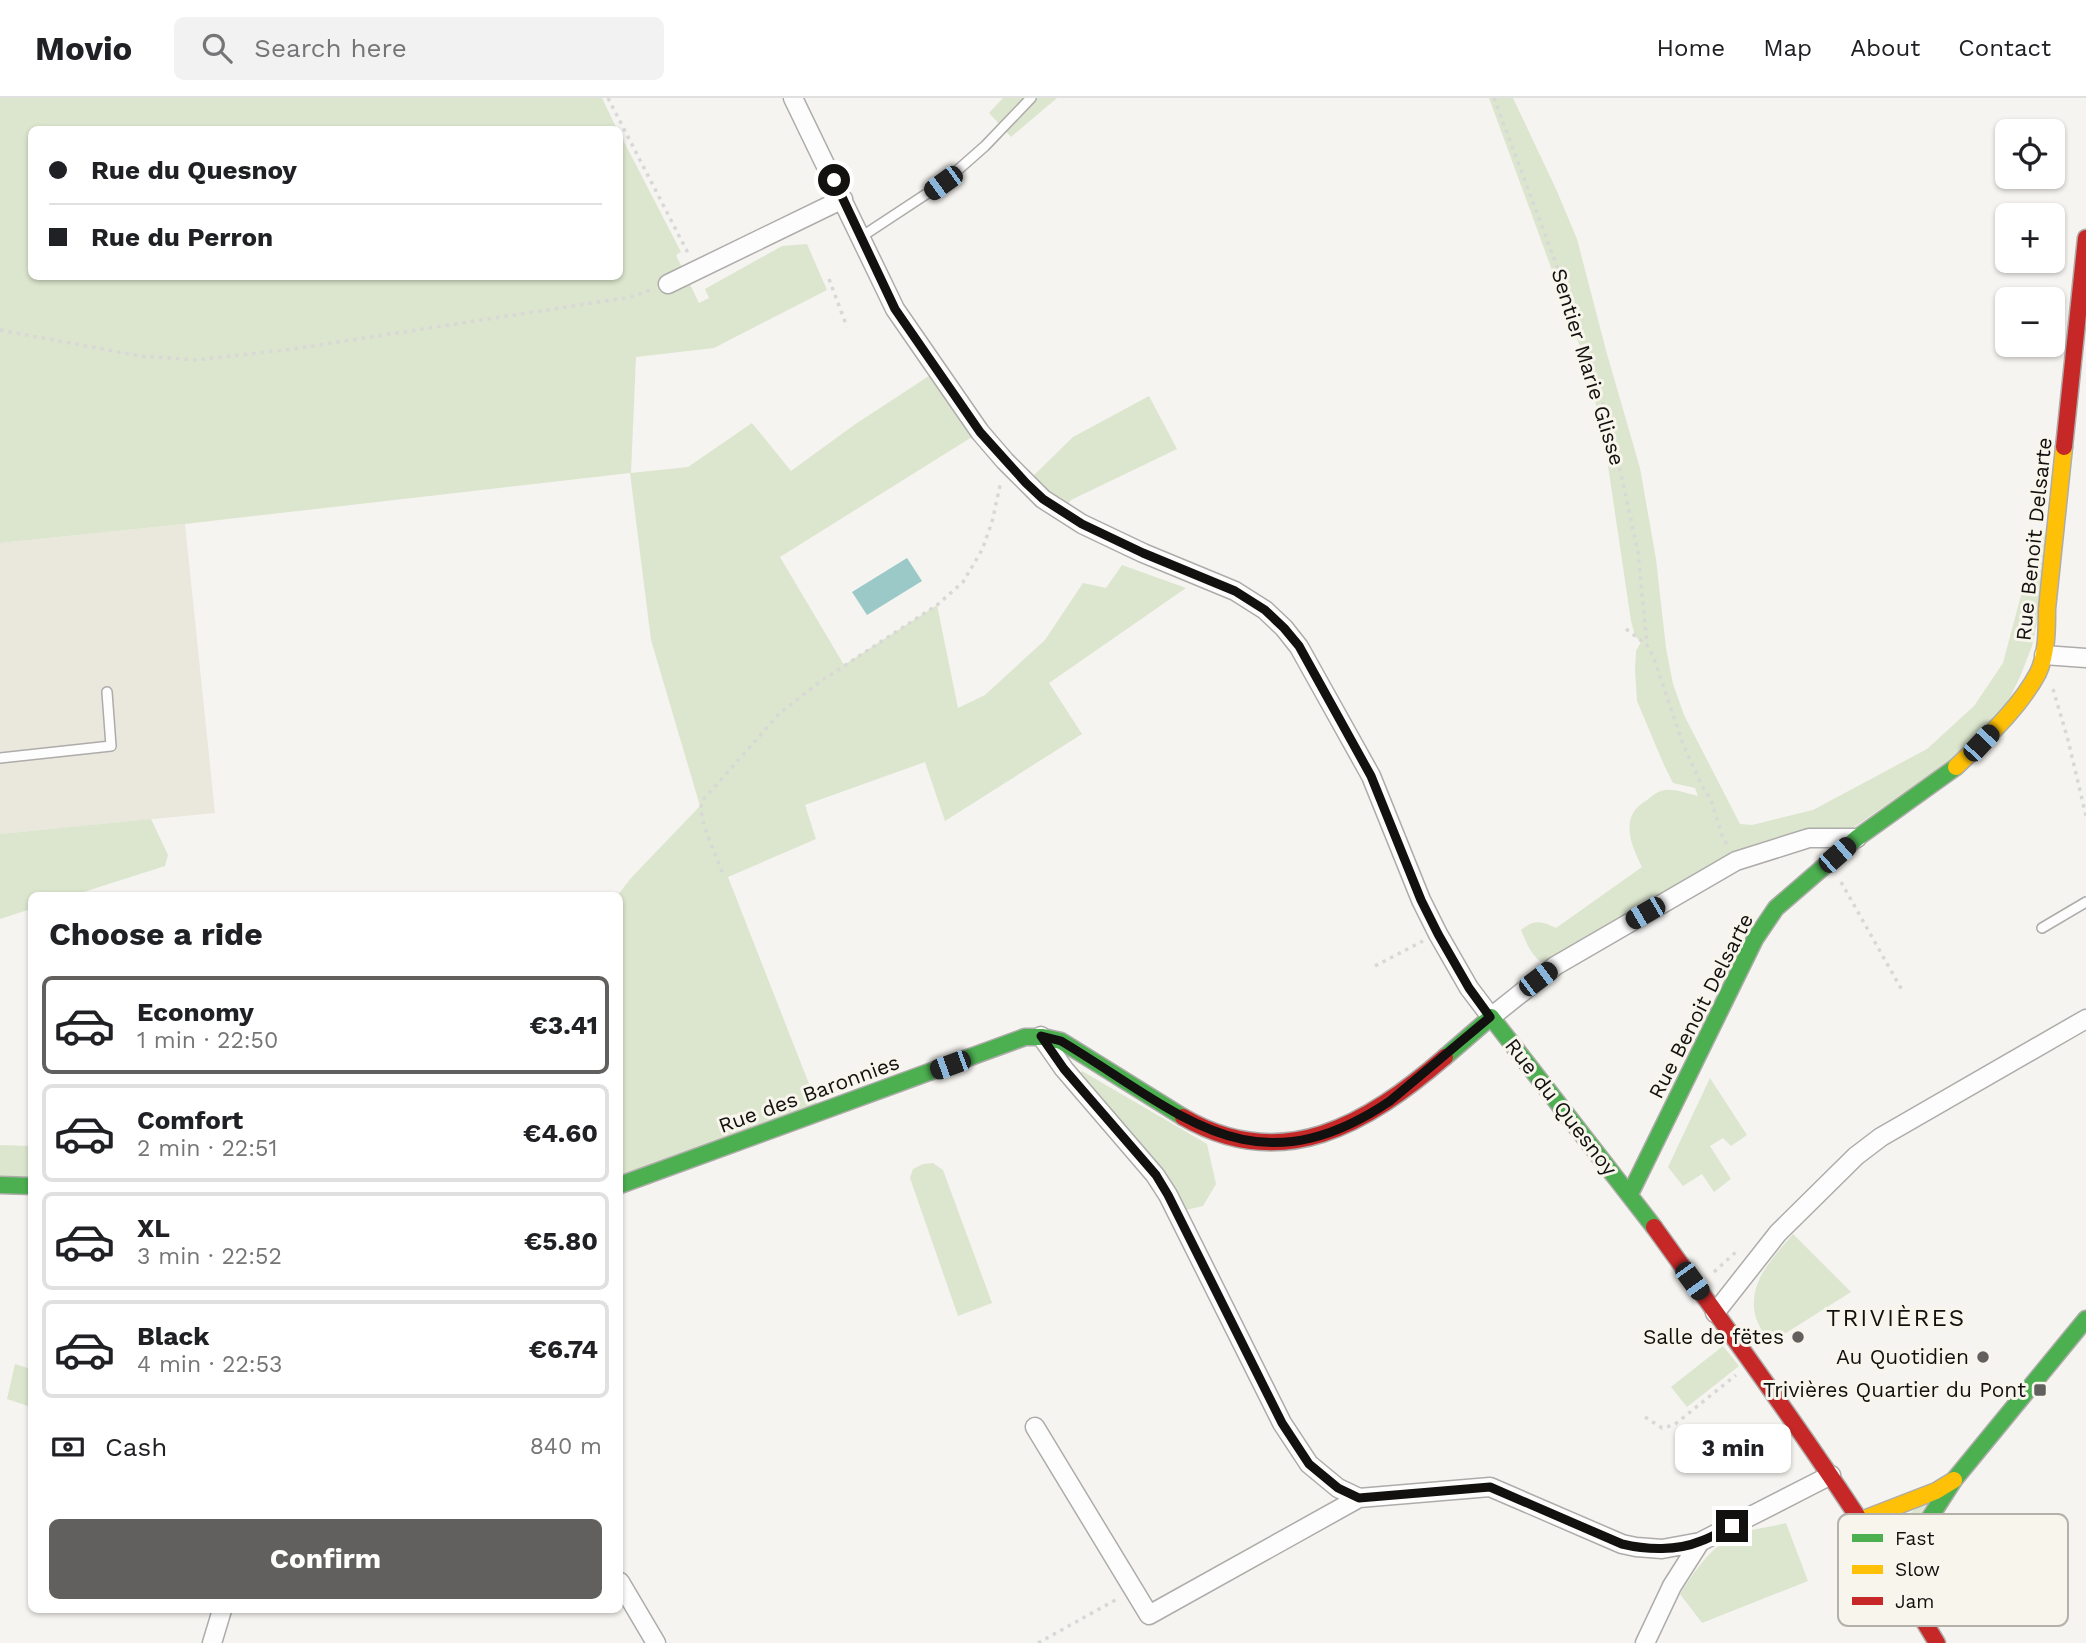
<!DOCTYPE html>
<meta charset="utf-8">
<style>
:root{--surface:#fff;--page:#f2f2f2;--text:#202124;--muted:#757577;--line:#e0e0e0;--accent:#61605e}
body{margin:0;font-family:"Work Sans",sans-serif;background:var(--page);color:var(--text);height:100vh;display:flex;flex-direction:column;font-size:26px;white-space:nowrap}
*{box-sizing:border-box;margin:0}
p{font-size:23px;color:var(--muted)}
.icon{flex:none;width:38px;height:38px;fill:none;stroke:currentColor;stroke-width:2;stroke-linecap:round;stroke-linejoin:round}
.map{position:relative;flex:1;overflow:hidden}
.panel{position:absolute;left:28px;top:794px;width:595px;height:721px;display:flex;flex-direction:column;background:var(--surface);border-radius:10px;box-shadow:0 2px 5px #0004}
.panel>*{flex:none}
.guide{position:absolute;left:28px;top:28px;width:595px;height:154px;border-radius:10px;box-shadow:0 2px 5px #0004;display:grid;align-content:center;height:154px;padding:0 21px;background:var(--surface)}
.controls{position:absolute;left:1995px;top:21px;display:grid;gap:14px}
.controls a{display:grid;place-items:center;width:70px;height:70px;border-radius:10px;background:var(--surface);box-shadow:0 2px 5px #0004;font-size:35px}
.end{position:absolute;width:32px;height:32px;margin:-16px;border:9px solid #12110f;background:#fff;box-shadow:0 0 0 4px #fff}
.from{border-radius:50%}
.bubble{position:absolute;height:49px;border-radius:10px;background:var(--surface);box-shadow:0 2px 5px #0004;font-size:23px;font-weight:700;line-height:49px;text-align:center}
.car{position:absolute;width:21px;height:42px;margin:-21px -10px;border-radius:9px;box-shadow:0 0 5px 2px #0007;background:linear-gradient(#222 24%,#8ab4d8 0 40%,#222 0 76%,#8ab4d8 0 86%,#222 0)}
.guide b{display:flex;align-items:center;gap:24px;height:66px;font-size:26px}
.guide b+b{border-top:2px solid var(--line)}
.guide i{width:18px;height:18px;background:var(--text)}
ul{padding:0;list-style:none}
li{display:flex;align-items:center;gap:21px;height:98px;margin:0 14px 10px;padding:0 7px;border:4px solid var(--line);border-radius:10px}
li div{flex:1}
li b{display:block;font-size:26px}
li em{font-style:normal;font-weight:700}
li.active{border-color:var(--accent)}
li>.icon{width:63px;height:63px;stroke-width:1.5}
h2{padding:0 21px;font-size:32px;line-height:84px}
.pay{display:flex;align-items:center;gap:18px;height:77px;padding:0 21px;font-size:26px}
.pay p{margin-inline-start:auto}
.button{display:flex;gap:14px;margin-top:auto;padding:14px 21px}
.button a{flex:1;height:80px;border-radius:10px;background:var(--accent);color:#fff;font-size:28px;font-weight:700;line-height:80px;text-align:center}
header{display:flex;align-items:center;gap:42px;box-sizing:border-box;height:98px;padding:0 35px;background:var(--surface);border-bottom:2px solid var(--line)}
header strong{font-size:33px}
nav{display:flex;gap:38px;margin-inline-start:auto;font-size:24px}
.search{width:490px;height:63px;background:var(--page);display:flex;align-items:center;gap:18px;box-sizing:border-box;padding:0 24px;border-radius:10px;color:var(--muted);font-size:26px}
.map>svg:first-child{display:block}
.built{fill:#eae7dd}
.green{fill:#dce6ce}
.water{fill:#9bc9c8}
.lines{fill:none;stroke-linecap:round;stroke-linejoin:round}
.lane-casing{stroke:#aeacaa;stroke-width:12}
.street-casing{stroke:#aeacaa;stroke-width:21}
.fast-casing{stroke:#aeacaa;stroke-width:19}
.slow-casing{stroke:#aeacaa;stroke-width:19}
.jam-casing{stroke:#aeacaa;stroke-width:19}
.path{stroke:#d8d8d6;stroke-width:3.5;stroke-dasharray:3.5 5;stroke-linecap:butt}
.lane{stroke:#fefdfd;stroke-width:9}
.street{stroke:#fefdfd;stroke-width:18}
.fast{stroke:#4caf50;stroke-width:16}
.slow{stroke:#ffc107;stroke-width:16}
.jam{stroke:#c62828;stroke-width:16}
.route{stroke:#12110f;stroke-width:9}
.poi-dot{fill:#61605e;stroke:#f8f5ed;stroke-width:2.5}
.labels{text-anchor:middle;stroke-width:6;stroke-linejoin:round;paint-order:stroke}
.street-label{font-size:21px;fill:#12110f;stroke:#f8f5ed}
.poi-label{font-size:21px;fill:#12110f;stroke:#f8f5ed;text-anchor:end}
.quarter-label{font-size:24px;letter-spacing:2px;fill:#12110f;stroke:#f8f5ed}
.key{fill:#f8f5ed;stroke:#b3b1aa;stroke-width:2}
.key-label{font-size:19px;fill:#12110f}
</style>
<header>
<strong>Movio</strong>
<div class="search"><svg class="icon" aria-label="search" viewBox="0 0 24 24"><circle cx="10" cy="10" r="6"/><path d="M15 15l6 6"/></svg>Search here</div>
<nav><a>Home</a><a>Map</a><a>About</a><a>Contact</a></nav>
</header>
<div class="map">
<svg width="2086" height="1545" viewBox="0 0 2086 1545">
<rect width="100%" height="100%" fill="#f5f4f0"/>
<path class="built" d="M185 426 215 715 0 736V445Z"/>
<path class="green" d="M0 0H602L617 31 32 32V178H620V36L681 154 676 157 699 205 709 200 705 191 782 148 807 146 827 192 714 250 636 259 631 375 688 369 752 325 791 373 854 327 938 272 980 334 780 459 844 567 937 507 958 610 985 597 1045 542 1083 485 1106 490 1122 467 1186 490 1049 585 1082 636 945 723 925 664 805 707 816 741 728 779 820 1014 620 1087V798H617L631 780 700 708 651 542 630 375 185 426 0 445Z
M1003 0H1057L1011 39 989 15Z
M1489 0H1513L1556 91 1577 141 1607 256 1640 370 1656 461 1666 550 1673 586 1684 617 1740 726 1752 727 1813 712 1927 651 1974 608 2003 565 2037 437H2056L2032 548 2020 579 1994 632 1853 730 1821 732 1793 737 1544 866C1531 858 1527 846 1521 832 1534 821 1542 823 1556 830L1642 769C1630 745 1619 718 1647 702 1652 698 1659 692 1666 692 1677 691 1688 696 1698 698L1695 690 1673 685 1664 667 1637 603 1635 572 1636 553 1641 544 1635 538 1631 523 1603 334 1582 254Z
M1149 298 1177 351 1071 402 1062 413 1026 385 1073 339Z
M151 721 168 757 165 768 71 798H32L31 811 0 821V736Z
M1082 973 1207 1046 1216 1086 1203 1108 1177 1114 1075 983Z
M1710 980 1747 1037 1731 1048 1723 1040 1710 1048 1731 1081 1714 1094 1702 1076 1683 1088 1668 1069Z
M0 1047 31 1048V1088L0 1087Z
M933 1065 943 1072 992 1205 958 1218 910 1080 913 1071 923 1066Z
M1793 1136 1851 1194 1770 1245C1765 1237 1759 1229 1756 1220 1746 1185 1773 1160 1793 1136Z
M1723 1248 1739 1268 1687 1309 1671 1289Z
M15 1266 31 1271V1309L7 1301Z
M1922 1405H1927L1905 1441 1895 1440 1892 1436V1431Z
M1786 1425 1808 1483 1702 1525 1680 1496C1692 1477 1707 1454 1727 1442 1743 1431 1767 1430 1786 1425Z"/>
<path class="water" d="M907 460 922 483 867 517 852 494Z"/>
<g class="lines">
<defs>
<path id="lane" d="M861 139 943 85 985 48 1031 0
M0 660 111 648 107 594
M2042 830 2086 804"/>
<path id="street" d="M793 0 895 211 980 334 1005 363 1043 401 1082 426 1143 455 1235 493 1265 512 1284 530 1299 549 1371 678 1421 802 1438 836 1469 890 1491 919 1555 868 1736 763 1809 740H1857
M668 186 843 101
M2044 557 2086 560
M1041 938 1064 971 1155 1077 1168 1097 1282 1325 1309 1366 1338 1390 1359 1400 1490 1389 1622 1446 1636 1449 1662 1451 1700 1444 1831 1377
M1715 1215 1778 1135 1856 1058 1881 1039 2086 921
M1035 1329 1149 1517 1359 1400
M620 1484 656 1545
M212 1545 222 1512
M1645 1545 1672 1488 1700 1444"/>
<path id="fast" d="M1445 959 1491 919 1654 1129
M0 1087 32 1088
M620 1087 1025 939H1043L1061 943 1183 1019
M1630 1096 1755 841 1776 810 1857 740 1956 669
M1895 1474 1954 1382 2086 1221"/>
<path id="slow" d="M1956 669C1985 641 2019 611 2038 575 2047 556 2047 531 2047 511L2064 349
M1861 1422 1936 1393 1954 1382"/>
<path id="jam" d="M2064 349 2086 140
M1183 1019C1283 1077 1367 1026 1445 959
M1654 1129C1752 1265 1851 1400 1937 1545"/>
</defs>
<use href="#lane" class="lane-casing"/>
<use href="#street" class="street-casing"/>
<use href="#fast" class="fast-casing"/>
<use href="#slow" class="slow-casing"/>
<use href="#jam" class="jam-casing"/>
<path class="path" d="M608 0 689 157
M1494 0 1576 219 1612 335 1638 454 1647 547
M829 181 847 229
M0 232 140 258 196 262 293 251 631 199 653 191
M1626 531 1647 547 1653 558 1683 646 1702 688 1711 702 1722 737 1727 747
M2053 591 2068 642 2086 718
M722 774C716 756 697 720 702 703L780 615 821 583 937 507 963 484 982 452 992 424 1001 383
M1841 784 1903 894
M1375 868 1423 843
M1714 1174 1737 1153
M1645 1319 1662 1330 1674 1327 1736 1277
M1038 1545 1119 1500"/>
<use href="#lane" class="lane"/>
<use href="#street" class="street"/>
<use href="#fast" class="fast"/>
<use href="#slow" class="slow"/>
<use href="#jam" class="jam"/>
</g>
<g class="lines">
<path class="route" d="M834 82 895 211 980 334 1026 385 1043 401 1082 426 1143 455 1235 493 1265 512 1284 530 1299 548 1371 678 1421 802 1438 836 1469 890 1490 919 1390 1003C1252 1096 1180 1014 1061 943L1041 938 1064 971 1156 1077 1168 1097 1282 1325 1309 1366 1338 1390 1359 1400 1490 1389 1622 1446C1647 1452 1677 1453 1701 1443 1712 1439 1722 1433 1732 1428"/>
</g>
<g class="poi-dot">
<circle cx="1798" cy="1239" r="7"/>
<circle cx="1983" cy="1259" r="7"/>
<rect x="2033" y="1285" width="14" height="14" rx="3.5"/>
</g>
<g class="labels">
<g class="street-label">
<text transform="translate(1588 269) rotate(73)" y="7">Sentier Marie Glisse</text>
<text transform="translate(2034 441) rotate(-84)" y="7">Rue Benoit Delsarte</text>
<text transform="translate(1701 908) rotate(-63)" y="7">Rue Benoit Delsarte</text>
<text transform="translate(809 996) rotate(-20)" y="7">Rue des Baronnies</text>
<text transform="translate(1561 1009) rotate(52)" y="7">Rue du Quesnoy</text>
</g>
<g class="poi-label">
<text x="1784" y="1246">Salle de fëtes</text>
<text x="1969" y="1266">Au Quotidien</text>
<text x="2026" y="1299">Trivières Quartier du Pont</text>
</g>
<g class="quarter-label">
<text x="1896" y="1228">TRIVIÈRES</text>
</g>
</g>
<rect x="1838" y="1416" width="230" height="112" rx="10" class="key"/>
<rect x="1852" y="1436" width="31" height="8" fill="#4caf50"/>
<rect x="1852" y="1467" width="31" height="9" fill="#ffc107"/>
<rect x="1852" y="1499" width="31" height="8" fill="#c62828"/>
<g class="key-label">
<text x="1895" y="1447">Fast</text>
<text x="1895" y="1478">Slow</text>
<text x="1895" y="1510">Jam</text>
</g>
</svg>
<div class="controls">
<a><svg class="icon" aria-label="locate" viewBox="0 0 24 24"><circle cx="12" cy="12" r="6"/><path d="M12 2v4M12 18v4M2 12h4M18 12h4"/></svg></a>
<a>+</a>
<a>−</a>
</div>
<i class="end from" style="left:834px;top:82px"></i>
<i class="end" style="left:1732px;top:1428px"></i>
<div class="bubble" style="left:1675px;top:1326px;width:116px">3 min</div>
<i class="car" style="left:943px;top:85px;rotate:234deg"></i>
<i class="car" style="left:1981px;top:645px;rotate:43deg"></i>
<i class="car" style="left:1837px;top:757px;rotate:49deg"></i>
<i class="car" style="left:1645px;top:815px;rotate:240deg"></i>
<i class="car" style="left:1538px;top:881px;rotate:53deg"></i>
<i class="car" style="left:950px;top:967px;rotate:250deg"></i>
<i class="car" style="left:1692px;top:1183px;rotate:144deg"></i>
<div class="guide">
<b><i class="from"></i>Rue du Quesnoy</b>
<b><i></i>Rue du Perron</b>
</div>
<section class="panel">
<h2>Choose a ride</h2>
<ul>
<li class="active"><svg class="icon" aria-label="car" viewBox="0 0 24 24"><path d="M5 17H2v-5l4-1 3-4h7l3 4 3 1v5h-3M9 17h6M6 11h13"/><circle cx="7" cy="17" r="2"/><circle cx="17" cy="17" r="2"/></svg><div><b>Economy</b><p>1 min · 22:50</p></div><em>€3.41</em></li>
<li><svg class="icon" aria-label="car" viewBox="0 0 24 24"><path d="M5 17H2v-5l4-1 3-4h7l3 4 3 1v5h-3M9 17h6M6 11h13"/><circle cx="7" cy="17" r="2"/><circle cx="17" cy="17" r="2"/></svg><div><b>Comfort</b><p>2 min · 22:51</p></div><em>€4.60</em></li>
<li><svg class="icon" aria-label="car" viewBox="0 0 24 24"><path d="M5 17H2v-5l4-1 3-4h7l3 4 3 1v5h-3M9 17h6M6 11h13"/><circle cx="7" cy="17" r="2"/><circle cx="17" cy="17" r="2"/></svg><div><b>XL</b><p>3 min · 22:52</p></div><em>€5.80</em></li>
<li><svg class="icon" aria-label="car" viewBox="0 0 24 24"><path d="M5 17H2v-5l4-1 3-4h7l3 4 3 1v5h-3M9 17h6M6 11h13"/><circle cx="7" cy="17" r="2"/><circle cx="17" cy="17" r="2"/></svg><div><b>Black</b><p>4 min · 22:53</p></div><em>€6.74</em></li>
</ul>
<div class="pay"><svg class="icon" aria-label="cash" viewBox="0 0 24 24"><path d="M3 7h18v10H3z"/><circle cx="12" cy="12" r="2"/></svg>Cash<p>840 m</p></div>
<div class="button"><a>Confirm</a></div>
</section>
</div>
